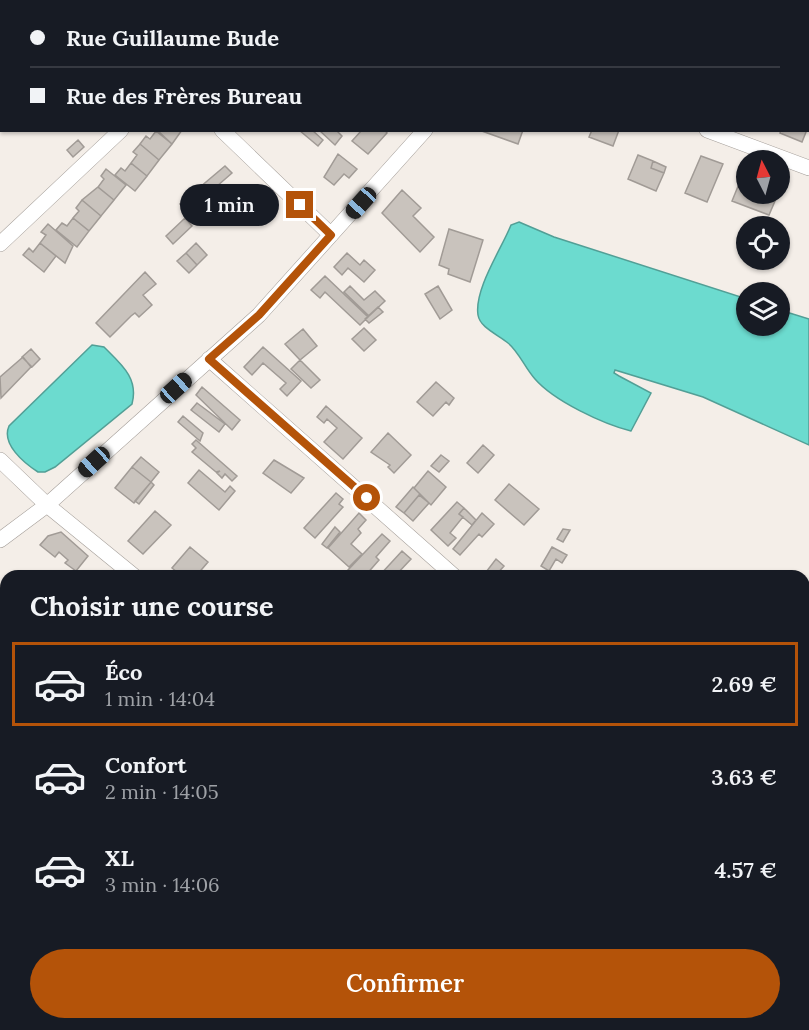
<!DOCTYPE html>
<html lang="fr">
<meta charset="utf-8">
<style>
:root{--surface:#171b24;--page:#242831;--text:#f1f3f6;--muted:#9ea1a6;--line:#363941;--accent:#b45309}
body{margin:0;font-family:Lora,serif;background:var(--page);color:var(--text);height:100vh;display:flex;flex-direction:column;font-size:22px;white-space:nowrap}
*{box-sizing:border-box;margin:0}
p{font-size:20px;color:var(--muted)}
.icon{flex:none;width:33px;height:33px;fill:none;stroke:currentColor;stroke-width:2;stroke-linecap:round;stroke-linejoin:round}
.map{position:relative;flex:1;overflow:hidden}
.side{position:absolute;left:0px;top:570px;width:810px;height:460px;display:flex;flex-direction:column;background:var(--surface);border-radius:18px 18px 0 0;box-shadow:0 2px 4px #0004}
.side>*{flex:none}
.top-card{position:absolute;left:0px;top:0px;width:810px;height:132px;box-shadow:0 2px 4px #0004;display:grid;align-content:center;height:132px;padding:0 30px;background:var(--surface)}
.needle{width:39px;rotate:354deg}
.buttons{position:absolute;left:736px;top:150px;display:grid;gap:12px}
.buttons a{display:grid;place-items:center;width:54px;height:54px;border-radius:50%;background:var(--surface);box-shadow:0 2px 4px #0004;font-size:30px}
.end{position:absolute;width:27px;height:27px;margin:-14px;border:8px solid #b45309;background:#fff;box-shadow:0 0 0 3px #fff}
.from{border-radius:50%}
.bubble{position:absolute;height:42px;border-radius:21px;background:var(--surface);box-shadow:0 2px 4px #0004;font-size:20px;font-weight:600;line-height:42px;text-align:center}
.car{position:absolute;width:18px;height:36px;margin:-18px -9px;border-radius:8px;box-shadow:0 0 4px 2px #0007;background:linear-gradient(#222 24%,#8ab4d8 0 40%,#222 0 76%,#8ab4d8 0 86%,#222 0)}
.top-card b{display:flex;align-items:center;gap:21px;height:57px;font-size:22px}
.top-card b+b{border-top:2px solid var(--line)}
.top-card i{width:15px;height:15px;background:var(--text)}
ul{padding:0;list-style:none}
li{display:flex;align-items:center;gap:18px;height:84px;margin:0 12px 9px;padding:0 18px;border:3px solid transparent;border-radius:0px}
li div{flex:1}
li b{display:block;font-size:22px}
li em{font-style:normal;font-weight:600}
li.selected{border-color:var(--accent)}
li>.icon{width:54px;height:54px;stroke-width:1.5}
h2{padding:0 30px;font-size:27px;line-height:72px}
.action{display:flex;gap:12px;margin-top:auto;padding:12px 30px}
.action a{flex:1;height:69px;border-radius:36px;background:var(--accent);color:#fff;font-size:24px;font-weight:600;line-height:69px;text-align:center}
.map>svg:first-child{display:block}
.water{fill:#6cdbcf;stroke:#529f96;stroke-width:1.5}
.building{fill:#c9c3bd;stroke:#a19b96;stroke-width:1.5}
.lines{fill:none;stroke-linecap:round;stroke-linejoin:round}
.lane-casing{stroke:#a49e99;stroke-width:9}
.street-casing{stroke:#a49e99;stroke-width:16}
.lane{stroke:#fff;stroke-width:8}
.street{stroke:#fff;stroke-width:15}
.route{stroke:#b45309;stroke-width:8}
</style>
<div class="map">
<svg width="809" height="1030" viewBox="0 0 809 1030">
<rect width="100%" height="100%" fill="#f4eee8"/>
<path class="water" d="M519 222 554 237 747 299V326H780V310L809 319V445L703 397 615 370 614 373 619 376 651 393 631 431C603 424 554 401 535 379 525 368 519 352 508 343 499 335 480 328 478 315 474 289 502 248 511 225Z
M92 345 104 347C121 364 139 378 132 404L55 467 45 472H38C24 463 1 444 9 426Z
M6 659V750L0 757V664Z
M6 768V915L0 913V774Z
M155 1025V1024L319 1025 314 1030H150Z"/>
<path class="building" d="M157 130H182L172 144Z
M299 130H312L323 140 318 146Z
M319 130H336L342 136 335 145Z
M362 130H385L387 133 368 154 352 141Z
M479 130H523L518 144Z
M592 130H619L613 146 589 137Z
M781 130H803L806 132 802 142 780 133Z
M156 131 172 144 159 160 140 144 146 136 150 139Z
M78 140 84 147 73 157 67 150Z
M140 144 159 160 147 176 131 163 137 155 133 152Z
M338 154 357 169 349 178 344 174 334 185 324 177Z
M638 155 653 161 651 168 664 173 656 191 628 179Z
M701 156 723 164 707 202 685 193Z
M653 161 666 167 664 173 651 168Z
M131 163 147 176 135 191 115 175 121 168 125 171Z
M225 166 232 173 208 194 213 198 205 205 196 195 184 207 180 204Z
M106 169 126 185 114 200 98 187 104 179 101 176Z
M741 179 747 181V194H778L769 215 732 201Z
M98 187 114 200 101 216 82 200Z
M402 190 421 208 413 216 434 237 420 252 382 213Z
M196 195 205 205 199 210 191 202Z
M82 200 101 216 89 231 73 218 79 211 76 208Z
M73 218 89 231 77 247 56 230 62 223 67 226Z
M185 218 192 226 173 244 166 236Z
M48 224 73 246 65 263 40 243 46 235 41 232Z
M449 229 483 240 470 282 448 274 449 269 439 265Z
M40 243 56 256 44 272 23 255 29 248 33 252Z
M196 243 207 255 197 265 186 253Z
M186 253 197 265 189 273 177 261Z
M347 253 360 265 364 260 375 270 364 282 348 268 342 275 334 267Z
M145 272 156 284 143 295 152 305 139 317 135 313 131 316 110 337 96 323Z
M325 276 368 317 360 325 325 292 320 298 311 290Z
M350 286 364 300 375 291 385 301 369 316 344 292Z
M438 286 452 310 440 319 425 294Z
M378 307 383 312 369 323 365 319Z
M364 328 376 340 364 351 352 339Z
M303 329 317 346 300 360 285 344Z
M263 347 301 381 287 396 280 389 286 383 263 363 252 375 244 367Z
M31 349 40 359 32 367 22 357Z
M23 357 31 367 1 398 0 377Z
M300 360 320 380 311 388 291 369Z
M436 382 454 398 449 405 446 402 433 416 417 402Z
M202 387 240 420 232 430 196 395Z
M197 403 225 424 219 432 191 410Z
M326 406 362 438 343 459 324 442 337 428 327 419 324 423 317 417Z
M183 416 203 433 200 441 178 422Z
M388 433 411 455 394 473 388 467 390 465 371 452Z
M196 440 237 476 232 481 225 474 222 478 217 473 220 471 216 472 192 452 196 448 192 444Z
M483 445 494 455 478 473 467 463Z
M441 455 449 461 439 472 431 466Z
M141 457 159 472 151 482 132 467Z
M274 460 304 478 291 493 263 473Z
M132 467 151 482 134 503 115 488Z
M199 470 225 492 230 486 235 491 219 510 188 483Z
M428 471 446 487 431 505 414 488Z
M151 482 154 485 139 504 135 501Z
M509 484 539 509 524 525 495 500Z
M413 487 420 494 404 513 396 507Z
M336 493 343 499 339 504 343 507 315 538 304 528Z
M419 495 429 503 413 521 404 513Z
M457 502 464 508 459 514 463 517 450 533 456 538 448 546 431 530Z
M464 508 476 520 472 525 459 514Z
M155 511 171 525 143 554 128 541Z
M359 513 366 520 358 529 361 533 351 544 362 554 349 567 328 548Z
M482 513 494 524 482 537 479 534 460 555 453 549Z
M335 527 340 532 327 548 322 544Z
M563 529 570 530 563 542 557 539Z
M61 532 88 556 76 571 65 563 68 560 59 552 55 557 40 545 48 536Z
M382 534 390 541 376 557 379 560 365 576H355L348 570Z
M190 547 208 562 196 576H182L172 568Z
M552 547 567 555 562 563 556 559 549 571 541 566Z
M402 551 411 559 395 576H379Z
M496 559 504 566 495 576H483Z
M6 582V622L0 626V586Z
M808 798H809V829L804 826V804Z
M20 1024H36L39 1027 36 1030H15Z
M340 1024H368L363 1030H335Z
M393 1024H421L416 1030H400Z"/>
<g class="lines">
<defs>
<path id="lane" d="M671 0 675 2"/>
<path id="street" d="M522 2 523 0
M0 112 2 110
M222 130 331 235
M707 130 809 168
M0 244 121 130
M209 359 454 576
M0 460 47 505 134 576
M0 540 47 505 259 315 425 130
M804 877 809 869
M708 1024 715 1030"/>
</defs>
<use href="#lane" class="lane-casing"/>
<use href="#street" class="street-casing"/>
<use href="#lane" class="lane"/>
<use href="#street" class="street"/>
</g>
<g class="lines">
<path class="route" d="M300 205 331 235 259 315 209 359 367 498"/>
</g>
</svg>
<div class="buttons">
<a><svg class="needle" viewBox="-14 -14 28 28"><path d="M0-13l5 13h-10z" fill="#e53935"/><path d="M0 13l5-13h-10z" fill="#9ea1a6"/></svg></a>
<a><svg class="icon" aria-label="locate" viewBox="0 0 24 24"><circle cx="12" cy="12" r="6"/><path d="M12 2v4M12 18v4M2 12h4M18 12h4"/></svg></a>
<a><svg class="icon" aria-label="layers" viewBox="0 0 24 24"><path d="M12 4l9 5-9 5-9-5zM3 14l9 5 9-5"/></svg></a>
</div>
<i class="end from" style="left:367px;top:498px"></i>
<i class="end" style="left:300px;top:205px"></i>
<div class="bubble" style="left:180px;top:184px;width:99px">1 min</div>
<i class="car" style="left:361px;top:203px;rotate:222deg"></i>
<i class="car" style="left:176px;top:388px;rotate:48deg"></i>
<i class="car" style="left:94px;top:462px;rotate:228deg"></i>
<div class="top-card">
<b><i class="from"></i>Rue Guillaume Bude</b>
<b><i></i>Rue des Frères Bureau</b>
</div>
<section class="side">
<h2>Choisir une course</h2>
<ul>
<li class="selected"><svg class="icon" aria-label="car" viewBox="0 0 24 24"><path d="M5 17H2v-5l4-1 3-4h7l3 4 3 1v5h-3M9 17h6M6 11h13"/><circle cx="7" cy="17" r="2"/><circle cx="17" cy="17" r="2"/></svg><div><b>Éco</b><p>1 min · 14:04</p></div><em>2.69 €</em></li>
<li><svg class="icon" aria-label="car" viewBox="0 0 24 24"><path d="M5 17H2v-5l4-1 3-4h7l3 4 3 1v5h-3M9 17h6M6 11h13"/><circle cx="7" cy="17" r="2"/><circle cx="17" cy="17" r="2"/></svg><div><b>Confort</b><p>2 min · 14:05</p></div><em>3.63 €</em></li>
<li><svg class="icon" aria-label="car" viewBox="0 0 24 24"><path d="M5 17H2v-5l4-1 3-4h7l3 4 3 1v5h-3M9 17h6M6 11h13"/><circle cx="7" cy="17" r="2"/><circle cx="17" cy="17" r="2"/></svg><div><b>XL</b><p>3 min · 14:06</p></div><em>4.57 €</em></li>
</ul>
<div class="action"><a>Confirmer</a></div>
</section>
</div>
